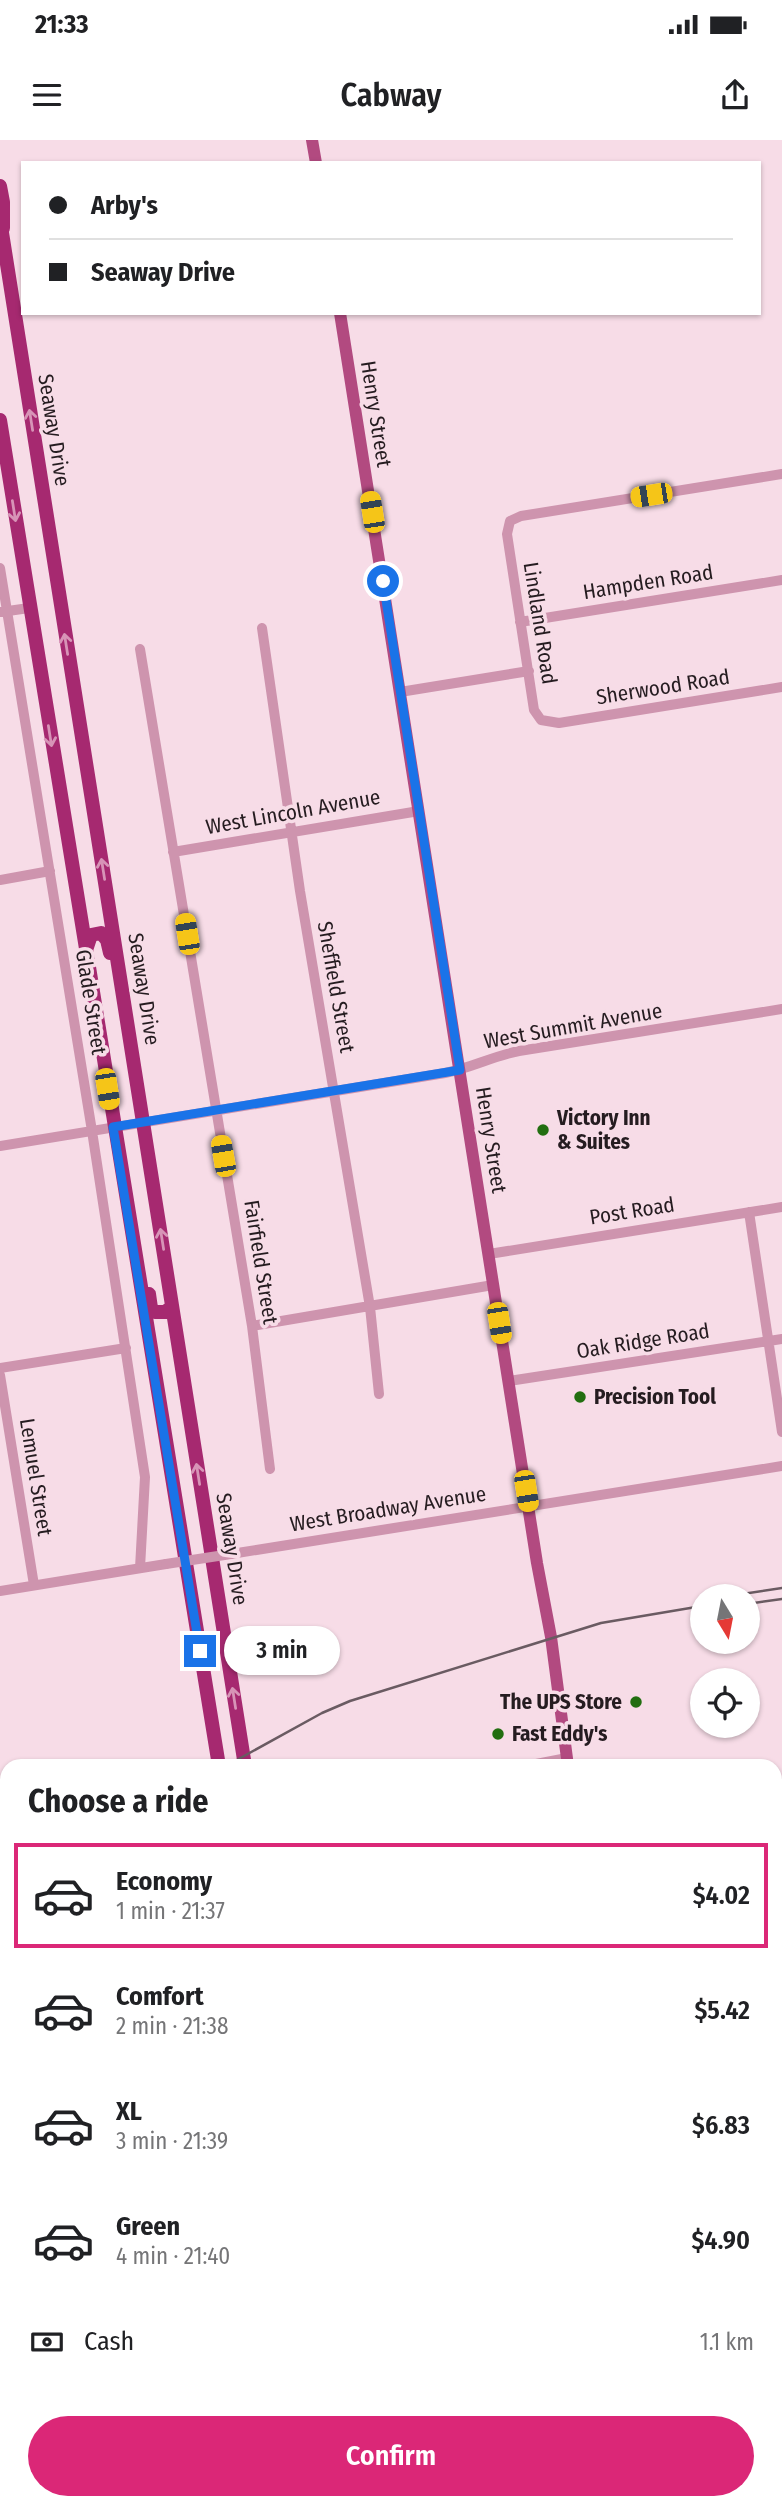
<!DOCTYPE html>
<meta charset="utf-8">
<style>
:root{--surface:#fff;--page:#f2f2f2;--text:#202124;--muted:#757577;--line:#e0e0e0;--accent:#db2777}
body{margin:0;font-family:"Fira Sans Condensed",sans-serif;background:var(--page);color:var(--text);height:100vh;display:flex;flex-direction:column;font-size:26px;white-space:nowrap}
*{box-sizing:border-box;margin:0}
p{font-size:23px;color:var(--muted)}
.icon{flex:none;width:38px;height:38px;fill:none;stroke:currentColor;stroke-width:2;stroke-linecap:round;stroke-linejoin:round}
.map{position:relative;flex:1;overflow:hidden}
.panel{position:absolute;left:0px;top:1619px;width:782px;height:751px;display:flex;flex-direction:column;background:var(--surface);border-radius:21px 21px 0 0;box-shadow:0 2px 5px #0004}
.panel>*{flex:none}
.hud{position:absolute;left:21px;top:21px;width:740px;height:154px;border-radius:0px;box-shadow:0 2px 5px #0004;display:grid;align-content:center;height:154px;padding:0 28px;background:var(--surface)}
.needle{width:46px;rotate:170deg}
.fabs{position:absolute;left:690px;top:1444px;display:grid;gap:14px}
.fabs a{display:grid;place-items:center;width:70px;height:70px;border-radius:50%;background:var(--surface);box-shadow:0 2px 5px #0004;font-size:35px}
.end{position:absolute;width:32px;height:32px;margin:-16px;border:9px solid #1a73e8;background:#fff;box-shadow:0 0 0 4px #fff}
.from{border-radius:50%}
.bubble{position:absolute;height:49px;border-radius:24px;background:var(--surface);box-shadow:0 2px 5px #0004;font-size:23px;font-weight:600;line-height:49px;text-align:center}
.car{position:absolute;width:21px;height:42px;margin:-21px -10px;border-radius:9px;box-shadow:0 0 5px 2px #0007;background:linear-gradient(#f5c518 24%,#345 0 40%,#f5c518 0 76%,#345 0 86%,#f5c518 0)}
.hud b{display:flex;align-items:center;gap:24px;height:66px;font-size:26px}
.hud b+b{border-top:2px solid var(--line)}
.hud i{width:18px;height:18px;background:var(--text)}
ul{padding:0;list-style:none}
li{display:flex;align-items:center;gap:21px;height:105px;margin:0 14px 10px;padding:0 14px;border:4px solid transparent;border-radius:0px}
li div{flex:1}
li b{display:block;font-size:26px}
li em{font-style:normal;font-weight:600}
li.on{border-color:var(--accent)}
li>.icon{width:63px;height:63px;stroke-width:1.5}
h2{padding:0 28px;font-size:32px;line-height:84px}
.pay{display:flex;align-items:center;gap:18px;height:77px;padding:0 28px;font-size:26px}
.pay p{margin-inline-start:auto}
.button{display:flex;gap:14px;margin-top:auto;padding:14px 28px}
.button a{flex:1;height:80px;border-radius:42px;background:var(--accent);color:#fff;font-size:28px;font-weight:600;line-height:80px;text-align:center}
.status{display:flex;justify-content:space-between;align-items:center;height:49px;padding:0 35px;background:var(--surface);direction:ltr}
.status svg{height:19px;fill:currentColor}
header{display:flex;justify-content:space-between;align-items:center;height:91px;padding:0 28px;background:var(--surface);font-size:32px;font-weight:600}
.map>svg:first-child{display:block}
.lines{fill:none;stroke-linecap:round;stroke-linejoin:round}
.minor{stroke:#ce94ae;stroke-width:10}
.major{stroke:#b24a80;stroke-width:12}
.highway{stroke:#a62970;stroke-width:14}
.rail{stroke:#6a5b62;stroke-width:2.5}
.minor-bridge{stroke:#ce94ae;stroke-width:10}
.oneway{stroke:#d794b7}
.route{stroke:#1a73e8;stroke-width:9}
.poi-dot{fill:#226e10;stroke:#f7dce7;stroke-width:2.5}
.labels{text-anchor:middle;stroke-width:7;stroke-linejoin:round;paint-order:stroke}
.street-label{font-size:21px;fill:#251c20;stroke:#f7dce7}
.poi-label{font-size:21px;font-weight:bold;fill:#251c20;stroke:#f7dce7;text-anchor:start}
</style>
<div class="status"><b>21:33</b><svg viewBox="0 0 49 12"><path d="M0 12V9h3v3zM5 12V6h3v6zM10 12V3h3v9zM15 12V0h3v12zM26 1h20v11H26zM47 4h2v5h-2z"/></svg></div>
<header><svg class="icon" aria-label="menu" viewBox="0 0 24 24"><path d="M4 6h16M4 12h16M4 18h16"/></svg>Cabway<svg class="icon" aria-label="share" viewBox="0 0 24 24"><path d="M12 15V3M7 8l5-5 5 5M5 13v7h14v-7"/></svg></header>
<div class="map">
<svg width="782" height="2368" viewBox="0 0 782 2368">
<rect width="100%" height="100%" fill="#f7dce7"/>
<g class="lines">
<path class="minor" d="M782 334 521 376 510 381 507 394 534 570 541 580 559 583 782 547
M0 428 92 991 145 1337 140 1428
M1 472 29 468
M520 482 782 440
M262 488 300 751 370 1167 379 1254
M140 509 252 1186 270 1329
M400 552 529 531
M173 712 419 671
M0 740 50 731
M0 1006 445 933C471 928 493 916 519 911L782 869
M749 1072 782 1292
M489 1114 782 1067
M252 1186 493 1145
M0 1228 126 1208
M0 1235 34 1445
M509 1241 782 1199
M231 1414 782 1326
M0 1451 166 1424
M526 1626 567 1618
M0 2058 7 2107
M0 2303 7 2301
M314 2362 315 2368"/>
<path class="major" d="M312 0 316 23
M340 173 537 1423 551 1497 568 1626
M775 1919 782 1918
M0 2037 7 2036
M686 2362V2368"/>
<path class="highway" d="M0 46 3 62V88
M0 80 245 1626
M0 280 219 1626
M86 810 91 795 101 793 107 800 110 813
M149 1154 151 1168 155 1172H165L172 1167
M337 2362V2368
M367 2362 368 2368"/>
<path class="rail" d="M729 1456 782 1448
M747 1464 782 1459
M226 1626 322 1573 350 1561 601 1483 702 1466
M0 1730 7 1728
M0 1784 7 1775"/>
<path class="minor-bridge" d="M166 1424 231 1414"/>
</g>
<defs><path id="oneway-shaft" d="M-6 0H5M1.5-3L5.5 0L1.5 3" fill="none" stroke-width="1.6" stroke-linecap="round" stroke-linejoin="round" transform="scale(1.75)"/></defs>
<g class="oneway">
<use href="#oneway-shaft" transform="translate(31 280) rotate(-99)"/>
<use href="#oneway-shaft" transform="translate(14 371) rotate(81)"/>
<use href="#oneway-shaft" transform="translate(66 504) rotate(-99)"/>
<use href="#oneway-shaft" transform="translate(50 596) rotate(81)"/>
<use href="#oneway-shaft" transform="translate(103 729) rotate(-99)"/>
<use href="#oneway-shaft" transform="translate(162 1099) rotate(-99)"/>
<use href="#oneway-shaft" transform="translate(198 1334) rotate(-99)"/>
<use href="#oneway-shaft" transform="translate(234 1558) rotate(-99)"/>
</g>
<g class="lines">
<path class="route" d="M200 1511 113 987 460 930 383 441"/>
</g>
<g class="poi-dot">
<circle cx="543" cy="990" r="7"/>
<circle cx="580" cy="1257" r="7"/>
<circle cx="636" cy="1562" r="7"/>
<circle cx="498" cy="1594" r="7"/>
</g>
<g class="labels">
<g class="street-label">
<text transform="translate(376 274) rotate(81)" y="7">Henry Street</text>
<text transform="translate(54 290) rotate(81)" y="7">Seaway Drive</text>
<text transform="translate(648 442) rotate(-9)" y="7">Hampden Road</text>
<text transform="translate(540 483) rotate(81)" y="7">Lindland Road</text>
<text transform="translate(663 547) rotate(-9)" y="7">Sherwood Road</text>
<text transform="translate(293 672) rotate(-10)" y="7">West Lincoln Avenue</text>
<text transform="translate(336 847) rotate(80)" y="7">Sheffield Street</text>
<text transform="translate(144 849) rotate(81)" y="7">Seaway Drive</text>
<text transform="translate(91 862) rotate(81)" y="7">Glade Street</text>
<text transform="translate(573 886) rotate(-10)" y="7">West Summit Avenue</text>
<text transform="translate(491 1000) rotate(81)" y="7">Henry Street</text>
<text transform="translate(632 1071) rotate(-9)" y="7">Post Road</text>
<text transform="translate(261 1122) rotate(81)" y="7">Fairfield Street</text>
<text transform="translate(643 1201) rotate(-9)" y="7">Oak Ridge Road</text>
<text transform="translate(36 1337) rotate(81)" y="7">Lemuel Street</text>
<text transform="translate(388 1369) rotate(-9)" y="7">West Broadway Avenue</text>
<text transform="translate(232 1409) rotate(81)" y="7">Seaway Drive</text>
</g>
<g class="poi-label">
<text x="557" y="985">Victory Inn<tspan x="557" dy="24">&amp; Suites</tspan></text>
<text x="594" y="1264">Precision Tool</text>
<text x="622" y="1569" text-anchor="end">The UPS Store</text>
<text x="512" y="1601">Fast Eddy's</text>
</g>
</g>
</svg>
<div class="fabs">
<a><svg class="needle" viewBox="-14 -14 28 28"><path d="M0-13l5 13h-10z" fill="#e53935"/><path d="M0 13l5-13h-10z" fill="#757577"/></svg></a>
<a><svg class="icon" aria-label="locate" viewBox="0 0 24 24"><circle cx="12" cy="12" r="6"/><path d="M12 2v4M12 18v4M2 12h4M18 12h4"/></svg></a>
</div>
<i class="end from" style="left:383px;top:441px"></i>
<i class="end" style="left:200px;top:1511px"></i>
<div class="bubble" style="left:224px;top:1486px;width:116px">3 min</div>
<i class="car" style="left:651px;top:355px;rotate:261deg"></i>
<i class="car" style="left:372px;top:372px;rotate:351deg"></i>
<i class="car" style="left:187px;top:794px;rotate:351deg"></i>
<i class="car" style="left:107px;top:949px;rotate:171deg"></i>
<i class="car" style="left:223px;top:1016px;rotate:350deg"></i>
<i class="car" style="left:499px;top:1183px;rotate:171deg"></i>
<i class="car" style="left:526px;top:1351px;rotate:171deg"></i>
<div class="hud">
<b><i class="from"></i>Arby's</b>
<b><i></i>Seaway Drive</b>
</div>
<section class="panel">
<h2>Choose a ride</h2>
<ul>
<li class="on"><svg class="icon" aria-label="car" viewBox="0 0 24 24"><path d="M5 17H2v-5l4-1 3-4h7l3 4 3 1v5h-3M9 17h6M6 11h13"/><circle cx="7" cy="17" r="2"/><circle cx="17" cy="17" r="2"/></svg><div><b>Economy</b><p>1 min · 21:37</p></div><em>$4.02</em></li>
<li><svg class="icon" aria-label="car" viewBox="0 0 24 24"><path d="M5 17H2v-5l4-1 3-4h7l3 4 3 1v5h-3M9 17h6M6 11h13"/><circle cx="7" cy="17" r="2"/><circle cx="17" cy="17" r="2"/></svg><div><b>Comfort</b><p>2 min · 21:38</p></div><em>$5.42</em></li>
<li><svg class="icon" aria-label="car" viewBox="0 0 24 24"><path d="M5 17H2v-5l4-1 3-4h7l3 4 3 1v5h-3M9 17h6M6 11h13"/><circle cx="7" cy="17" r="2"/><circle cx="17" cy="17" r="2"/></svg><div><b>XL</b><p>3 min · 21:39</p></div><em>$6.83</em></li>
<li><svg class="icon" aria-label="car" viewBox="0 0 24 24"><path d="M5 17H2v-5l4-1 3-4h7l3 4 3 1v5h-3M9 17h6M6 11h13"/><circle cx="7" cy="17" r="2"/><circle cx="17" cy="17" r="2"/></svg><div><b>Green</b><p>4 min · 21:40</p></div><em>$4.90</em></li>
</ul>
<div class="pay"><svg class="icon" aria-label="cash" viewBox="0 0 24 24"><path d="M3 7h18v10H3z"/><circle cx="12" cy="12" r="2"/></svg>Cash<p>1.1 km</p></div>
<div class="button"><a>Confirm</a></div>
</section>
</div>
